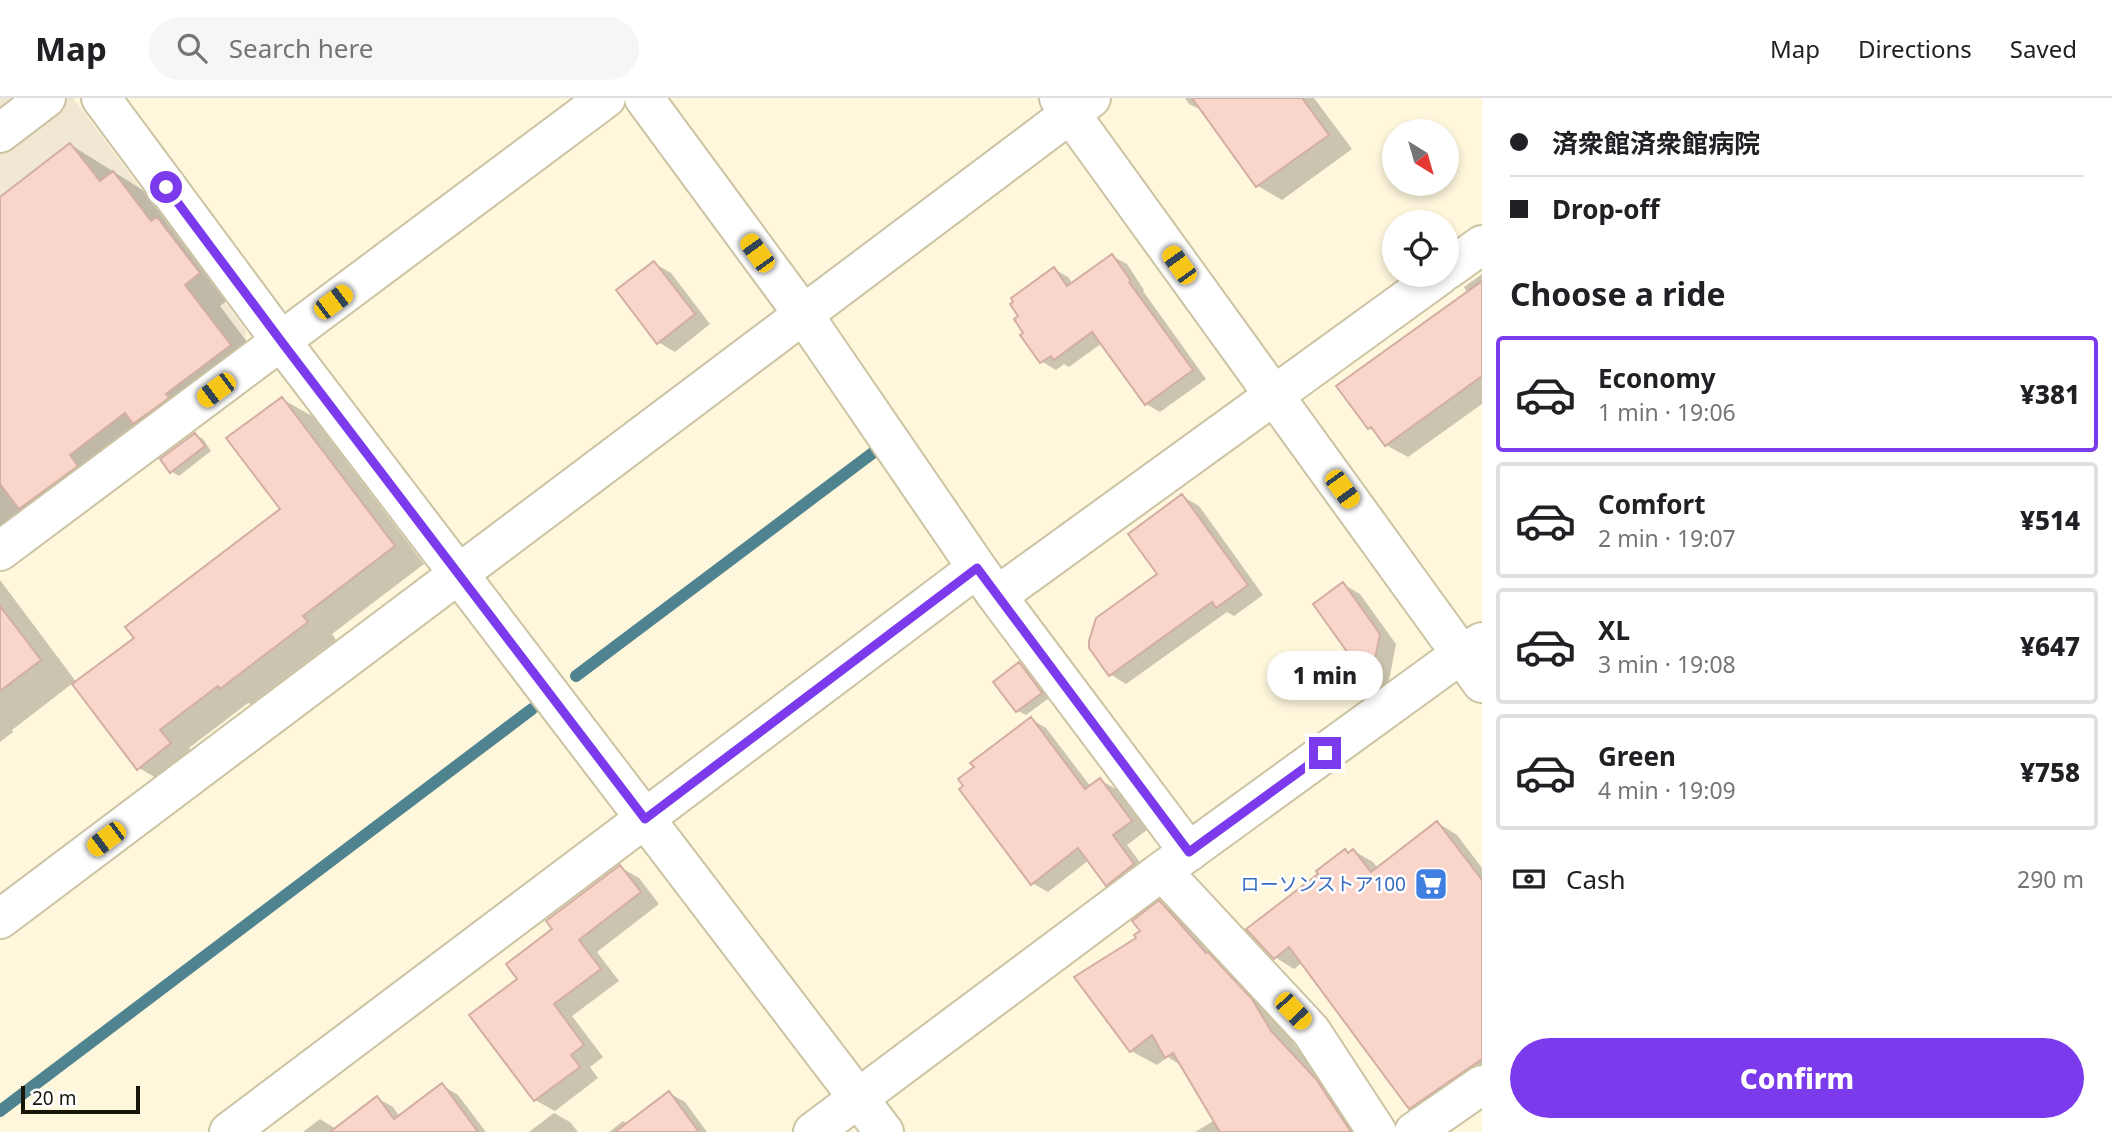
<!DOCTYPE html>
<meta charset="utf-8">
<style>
:root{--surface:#fff;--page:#f6f6f6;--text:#202124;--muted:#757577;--line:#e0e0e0;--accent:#7c3aed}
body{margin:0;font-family:"Noto Sans","Noto Sans JP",sans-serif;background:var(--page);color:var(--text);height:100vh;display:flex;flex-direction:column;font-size:26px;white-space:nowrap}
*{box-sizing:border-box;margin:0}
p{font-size:23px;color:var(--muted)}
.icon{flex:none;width:38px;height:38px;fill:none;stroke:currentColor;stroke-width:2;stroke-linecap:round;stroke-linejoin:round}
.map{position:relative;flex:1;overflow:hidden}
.side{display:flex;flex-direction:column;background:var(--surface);width:630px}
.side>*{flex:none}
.banner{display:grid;align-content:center;height:154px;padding:0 28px;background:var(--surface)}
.needle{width:46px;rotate:143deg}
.buttons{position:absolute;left:1382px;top:21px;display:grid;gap:14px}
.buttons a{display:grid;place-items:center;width:77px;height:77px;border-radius:50%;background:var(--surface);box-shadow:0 4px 10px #0003;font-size:35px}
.scale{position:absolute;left:21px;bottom:18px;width:119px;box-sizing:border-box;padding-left:7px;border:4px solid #181509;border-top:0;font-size:19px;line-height:24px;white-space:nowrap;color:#181509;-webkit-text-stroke:5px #fff;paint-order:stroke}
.end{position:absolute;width:32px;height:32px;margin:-16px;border:9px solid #7c3aed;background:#fff;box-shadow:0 0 0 4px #fff}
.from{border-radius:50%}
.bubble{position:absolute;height:49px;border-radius:24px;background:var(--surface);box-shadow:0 4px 10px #0003;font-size:23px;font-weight:800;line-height:49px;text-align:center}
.car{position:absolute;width:21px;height:42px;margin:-21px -10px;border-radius:9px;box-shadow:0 0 5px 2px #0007;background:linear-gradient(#f5c518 24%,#345 0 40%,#f5c518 0 76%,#345 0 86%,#f5c518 0)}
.banner b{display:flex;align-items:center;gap:24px;height:66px;font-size:26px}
.banner b+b{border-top:2px solid var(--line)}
.banner i{width:18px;height:18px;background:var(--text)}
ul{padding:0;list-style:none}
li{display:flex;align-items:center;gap:21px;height:116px;margin:0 14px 10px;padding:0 14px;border:4px solid var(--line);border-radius:7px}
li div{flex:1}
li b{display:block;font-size:26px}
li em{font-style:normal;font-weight:800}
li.on{border-color:var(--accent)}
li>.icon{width:63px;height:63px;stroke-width:1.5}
h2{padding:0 28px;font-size:32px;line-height:84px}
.pay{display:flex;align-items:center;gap:18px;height:77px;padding:0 28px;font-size:26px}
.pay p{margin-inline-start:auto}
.action{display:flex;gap:14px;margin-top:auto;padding:14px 28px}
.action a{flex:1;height:80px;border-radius:42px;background:var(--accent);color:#fff;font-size:28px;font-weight:800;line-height:80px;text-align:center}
header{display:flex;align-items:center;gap:42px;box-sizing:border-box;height:98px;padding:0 35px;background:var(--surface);border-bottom:2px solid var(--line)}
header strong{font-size:33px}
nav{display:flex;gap:38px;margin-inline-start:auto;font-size:24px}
.search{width:490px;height:63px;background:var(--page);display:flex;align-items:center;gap:18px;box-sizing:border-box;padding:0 24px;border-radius:38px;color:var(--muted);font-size:26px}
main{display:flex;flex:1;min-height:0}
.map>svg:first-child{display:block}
.medical{fill:#f1e8d3}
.shadow{fill:#0003}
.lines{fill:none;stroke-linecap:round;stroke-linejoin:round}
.stream{stroke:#4f838f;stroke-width:12}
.building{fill:#fad5c9;stroke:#d3aea3;stroke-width:2}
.minor-casing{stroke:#cbc3a2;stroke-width:42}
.minor{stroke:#fff;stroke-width:38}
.route{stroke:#7c3aed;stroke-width:9}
.labels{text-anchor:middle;stroke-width:5;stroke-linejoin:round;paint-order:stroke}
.shop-label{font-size:19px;fill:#366cbe;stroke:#fff;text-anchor:end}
</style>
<header>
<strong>Map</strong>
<div class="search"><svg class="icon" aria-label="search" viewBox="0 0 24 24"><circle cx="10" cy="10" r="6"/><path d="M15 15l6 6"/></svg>Search here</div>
<nav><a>Map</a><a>Directions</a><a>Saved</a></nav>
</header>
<main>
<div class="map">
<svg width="1482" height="1034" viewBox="0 0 1482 1034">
<rect width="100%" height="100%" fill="#fef7dc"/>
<path class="medical" d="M0 0H73L246 232 245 249 0 432Z"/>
<path class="shadow" d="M1185 0H1314L1352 51 1282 102 1258 88 1200 8 1197 10 1189 6Z
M71 47 149 96 235 197 220 208 266 269 0 458V101Z
M1112 158 1127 166 1144 192 1143 193 1206 281 1160 314 1146 306 1102 245 1069 269 1064 266 1056 272 1041 263 1054 171 1068 179 1073 186Z
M654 165 671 175 710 226 675 254 658 244Z
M1482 176V306L1408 359 1386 347 1378 335 1369 330 1468 196 1464 189Z
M282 301 312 318 424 466 332 536 336 542 251 606 248 605 189 650 199 663 168 687 139 670 73 585 12 632 13 634 0 644V482L77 585 136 540 283 411Z
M195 337 203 341 211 353 179 378 171 373Z
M1182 398 1199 408 1263 497 1234 518 1227 514 1126 586 1110 576 1159 476Z
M1343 486 1360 496 1396 546 1387 593 1372 585 1315 507Z
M1019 566 1027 571 1049 600 1026 617 1018 613 996 585Z
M1031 621 1046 630 1091 689 1100 682 1116 691 1147 732 1127 747 1149 776 1123 795 1107 786 1089 762 1048 794 1032 785Z
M1438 725 1457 737 1482 770V985L1430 1021 1410 1009 1303 864 1294 871 1275 859 1321 777 1346 753 1350 756 1354 753 1373 764 1378 770Z
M620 769 639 780 659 806 597 854 619 883 572 918 603 959 590 969 598 980 555 1013 535 1002 471 917 519 881 555 832Z
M1159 804 1185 819 1277 918 1296 949 1342 998 1366 1034H1195L1215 1022 1182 968 1168 959 1157 967 1131 953 1139 840Z
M442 987 458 997 486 1034H303L320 1021 336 1031 377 1000 393 1009 400 1019Z
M669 995 685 1004 707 1034H609L623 1023 628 1026Z
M554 1015 570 1024 578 1034H529Z"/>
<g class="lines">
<path class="stream" d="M576 578 874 354
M0 1013 532 611"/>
</g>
<path class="building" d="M1192 0H1302L1329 37 1256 89Z
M70 45 100 83 113 73 151 123 157 119 200 175 185 187 231 247 166 296 169 300 133 326 125 315 70 357 78 368 19 411 0 386V99Z
M1112 156 1131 183 1129 184 1193 272 1145 307 1092 234 1054 262 1051 258 1040 265 1020 237 1023 235 1014 221 1018 218 1010 206 1013 204 1011 200 1054 169 1067 188Z
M654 163 695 216 657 246 616 192Z
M1482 183V278L1385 348 1371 329 1368 331 1336 288Z
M282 299 395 448 303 518 308 524 220 591 218 588 160 632 171 645 137 672 72 586 134 540 125 529 280 411 226 340Z
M195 335 205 348 170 375 160 361Z
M1182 396 1248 487 1216 510 1212 504 1109 578 1089 550V543L1096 520 1157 476 1128 436Z
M1343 484 1380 536 1370 586 1313 506Z
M0 508 41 562 0 593Z
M1019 564 1042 595 1016 614 993 584Z
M1031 619 1085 691 1100 680 1132 723 1113 737 1134 766 1106 788 1078 750 1031 787 959 691 963 688 958 681 974 669 970 665Z
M1437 723 1482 782V961L1409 1011 1289 849 1274 861 1246 831 1318 776 1316 773 1345 751 1348 755 1353 751 1371 774Z
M620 767 641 794 579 842 601 871 554 906 584 947 571 957 580 969 534 1003 469 917 517 881 506 866 552 831 546 823Z
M1159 802 1206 855 1208 854 1252 901 1271 933 1316 981 1351 1034H1220L1173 955 1165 960 1152 937 1130 954 1074 879 1136 840 1134 837 1140 833 1132 823Z
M442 985 478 1034H330L377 998 394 1021Z
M669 993 699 1034H615Z"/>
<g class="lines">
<defs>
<path id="minor" d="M101 0 281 243 884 1034
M644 0 803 216 977 470
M1059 0 1482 585
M0 35 46 0
M1447 172 1482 147
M0 453 606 0
M997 498 1189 754
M1162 773 1311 933 1377 1034
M0 821 1091 0
M229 1034 977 470 997 498 1440 177
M813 1034 1162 773 1461 556 1482 544
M1414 1034 1482 987"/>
</defs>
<use href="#minor" class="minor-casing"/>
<use href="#minor" class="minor"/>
</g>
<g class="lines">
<path class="route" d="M166 89 281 243 645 721 977 470 1189 754 1325 655"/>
</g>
<defs>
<symbol id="supermarket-square" viewBox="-11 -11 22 22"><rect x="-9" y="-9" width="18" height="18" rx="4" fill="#3f7fe0" stroke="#fff"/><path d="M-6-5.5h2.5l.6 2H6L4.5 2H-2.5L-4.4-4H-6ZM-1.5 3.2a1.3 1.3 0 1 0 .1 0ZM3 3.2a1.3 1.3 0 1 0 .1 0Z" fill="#fff"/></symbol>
</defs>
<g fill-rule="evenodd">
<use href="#supermarket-square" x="1412" y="767" width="38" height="38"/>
</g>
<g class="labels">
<g class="shop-label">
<text x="1406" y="793">ローソンストア100</text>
</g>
</g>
</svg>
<div class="buttons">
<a><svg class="needle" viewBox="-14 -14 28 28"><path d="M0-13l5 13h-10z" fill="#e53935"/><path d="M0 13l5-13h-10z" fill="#757577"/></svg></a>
<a><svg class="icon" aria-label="locate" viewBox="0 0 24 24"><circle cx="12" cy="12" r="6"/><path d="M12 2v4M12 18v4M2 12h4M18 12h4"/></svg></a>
</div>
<div class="scale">20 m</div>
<i class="end from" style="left:166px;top:89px"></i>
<i class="end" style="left:1325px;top:655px"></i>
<div class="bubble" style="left:1267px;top:553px;width:116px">1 min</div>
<i class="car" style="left:757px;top:155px;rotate:324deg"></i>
<i class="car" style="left:1179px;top:167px;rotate:324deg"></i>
<i class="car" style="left:333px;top:204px;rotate:53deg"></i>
<i class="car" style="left:216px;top:292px;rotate:233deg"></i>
<i class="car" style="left:1342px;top:391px;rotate:144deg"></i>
<i class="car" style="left:106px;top:741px;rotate:233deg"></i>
<i class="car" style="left:1293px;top:913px;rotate:137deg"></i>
</div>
<section class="side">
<div class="banner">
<b><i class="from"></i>済衆館済衆館病院</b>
<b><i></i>Drop-off</b>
</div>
<h2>Choose a ride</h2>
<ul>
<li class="on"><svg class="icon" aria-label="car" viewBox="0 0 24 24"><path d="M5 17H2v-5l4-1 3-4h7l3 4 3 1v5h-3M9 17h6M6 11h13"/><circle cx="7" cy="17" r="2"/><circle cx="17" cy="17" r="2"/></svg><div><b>Economy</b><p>1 min · 19:06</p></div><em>¥381</em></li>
<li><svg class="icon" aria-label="car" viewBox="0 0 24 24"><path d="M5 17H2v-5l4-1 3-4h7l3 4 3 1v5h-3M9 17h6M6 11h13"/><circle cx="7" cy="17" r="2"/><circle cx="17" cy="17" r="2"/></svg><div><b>Comfort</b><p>2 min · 19:07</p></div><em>¥514</em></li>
<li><svg class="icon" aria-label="car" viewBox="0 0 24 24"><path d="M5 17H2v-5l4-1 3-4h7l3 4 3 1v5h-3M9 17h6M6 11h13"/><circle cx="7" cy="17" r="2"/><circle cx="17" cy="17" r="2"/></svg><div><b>XL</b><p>3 min · 19:08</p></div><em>¥647</em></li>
<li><svg class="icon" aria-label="car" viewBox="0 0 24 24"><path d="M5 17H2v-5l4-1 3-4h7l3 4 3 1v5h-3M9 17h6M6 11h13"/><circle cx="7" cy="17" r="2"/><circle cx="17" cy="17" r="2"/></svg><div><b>Green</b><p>4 min · 19:09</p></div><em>¥758</em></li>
</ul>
<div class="pay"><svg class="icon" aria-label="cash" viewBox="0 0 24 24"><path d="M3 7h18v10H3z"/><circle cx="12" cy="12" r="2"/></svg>Cash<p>290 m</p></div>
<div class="action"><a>Confirm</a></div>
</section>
</main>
